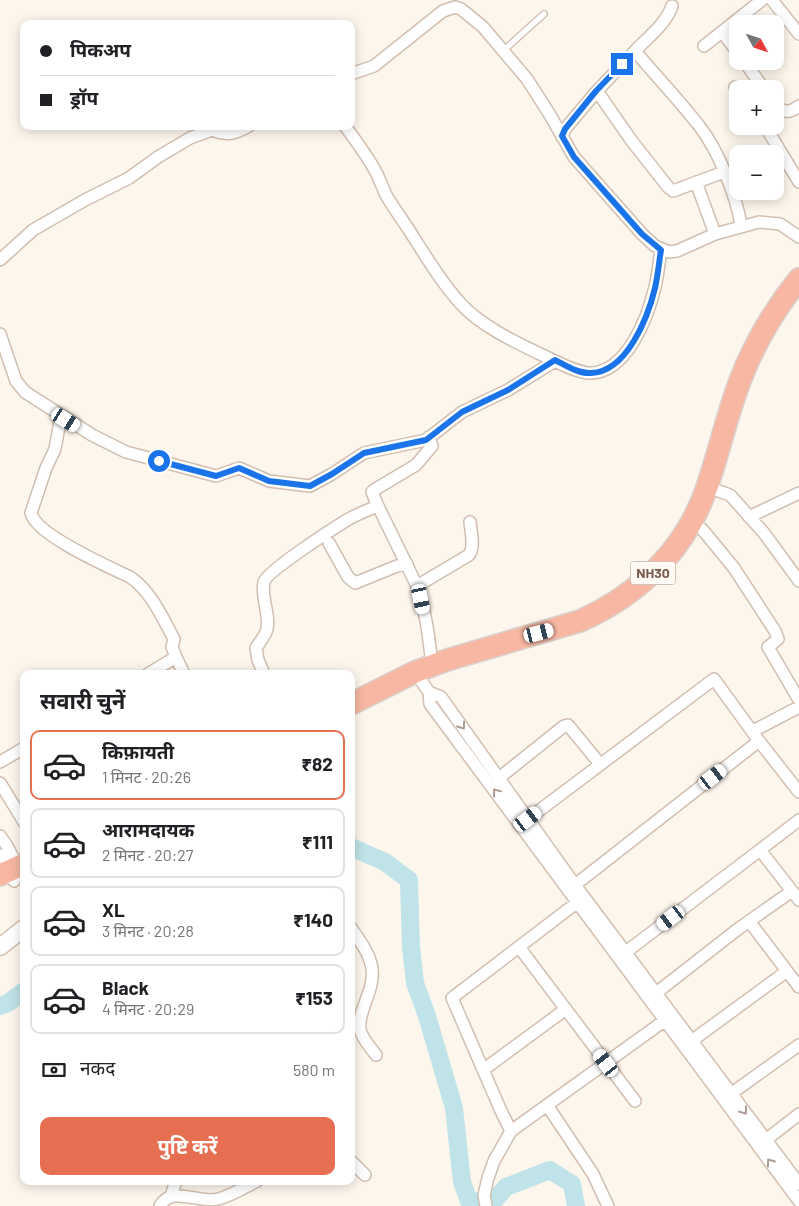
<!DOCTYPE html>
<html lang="hi">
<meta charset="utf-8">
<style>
:root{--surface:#fff;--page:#f2f2f2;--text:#202124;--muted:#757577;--line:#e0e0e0;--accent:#e76f51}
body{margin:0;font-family:Barlow,"Noto Sans Devanagari",sans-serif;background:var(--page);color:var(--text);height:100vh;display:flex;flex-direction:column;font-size:19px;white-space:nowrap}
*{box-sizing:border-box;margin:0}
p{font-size:16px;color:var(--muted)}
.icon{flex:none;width:28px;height:28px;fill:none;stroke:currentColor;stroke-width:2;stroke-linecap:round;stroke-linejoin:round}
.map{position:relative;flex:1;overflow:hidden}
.sheet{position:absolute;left:20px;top:670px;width:335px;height:515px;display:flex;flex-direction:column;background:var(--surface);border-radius:10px;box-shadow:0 2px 12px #0003}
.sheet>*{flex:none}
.hud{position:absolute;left:20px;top:20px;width:335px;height:110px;border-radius:10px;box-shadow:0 2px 12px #0003;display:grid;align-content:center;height:110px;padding:0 20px;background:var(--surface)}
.needle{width:32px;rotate:130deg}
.buttons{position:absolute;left:729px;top:15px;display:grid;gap:10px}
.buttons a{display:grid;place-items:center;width:55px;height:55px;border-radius:10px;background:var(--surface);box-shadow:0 2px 12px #0003;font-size:25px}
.end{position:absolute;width:22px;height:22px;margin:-11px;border:6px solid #1a73e8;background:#fff;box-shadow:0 0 0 2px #fff}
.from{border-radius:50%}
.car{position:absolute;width:15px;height:30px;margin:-15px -8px;border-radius:6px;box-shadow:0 0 4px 1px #0007;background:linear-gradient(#fff 24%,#345 0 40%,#fff 0 76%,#345 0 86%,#fff 0)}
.hud b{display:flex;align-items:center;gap:18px;height:48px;font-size:19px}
.hud b+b{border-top:1px solid var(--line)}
.hud i{width:12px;height:12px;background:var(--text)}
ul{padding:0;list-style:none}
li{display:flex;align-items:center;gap:15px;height:70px;margin:0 10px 8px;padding:0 10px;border:2px solid var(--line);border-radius:10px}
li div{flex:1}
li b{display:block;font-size:19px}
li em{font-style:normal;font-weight:700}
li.selected{border-color:var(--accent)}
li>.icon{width:45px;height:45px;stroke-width:1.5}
h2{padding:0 20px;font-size:22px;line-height:60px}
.pay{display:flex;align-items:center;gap:12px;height:55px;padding:0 20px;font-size:19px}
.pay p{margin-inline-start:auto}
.button{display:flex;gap:10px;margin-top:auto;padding:10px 20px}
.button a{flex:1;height:58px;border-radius:10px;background:var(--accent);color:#fff;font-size:20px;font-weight:700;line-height:58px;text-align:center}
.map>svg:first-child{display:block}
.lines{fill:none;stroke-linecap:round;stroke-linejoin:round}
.river{stroke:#bfe3e8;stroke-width:18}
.lane-casing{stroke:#d1beb0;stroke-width:8}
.street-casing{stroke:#d1beb0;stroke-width:14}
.secondary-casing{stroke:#d6c0b0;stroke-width:19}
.highway-casing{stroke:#dad1cd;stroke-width:24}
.lane{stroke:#fff;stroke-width:5.5}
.street{stroke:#fff;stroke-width:11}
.secondary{stroke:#fff;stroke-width:16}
.highway{stroke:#f7b7a3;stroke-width:21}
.oneway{stroke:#af9d94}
.route{stroke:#1a73e8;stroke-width:6}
.labels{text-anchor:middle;stroke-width:4;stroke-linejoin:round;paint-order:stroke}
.shield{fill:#fffaf3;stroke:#a28b7f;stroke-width:1}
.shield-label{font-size:14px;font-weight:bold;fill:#7a5c4d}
</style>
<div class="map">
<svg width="799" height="1206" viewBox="0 0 799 1206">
<rect width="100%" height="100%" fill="#fdf6ec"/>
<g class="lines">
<path class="river" d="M351 847 385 862 409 880 411 947 415 983 427 1016 454 1108 462 1182 469 1201 493 1202 506 1187 550 1170 572 1184 576 1206
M0 1006 8 1003 24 991"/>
<defs>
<path id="lane" d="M504 50 544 14"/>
<path id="street" d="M772 0 799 34
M722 32 738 53
M704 46 762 0
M635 51C648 37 666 24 672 6
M744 61 764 89
M351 74 374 66 443 11 455 7 461 9 483 27 527 79 550 115 574 157 642 234 655 246 669 252 677 251 715 234 759 222 780 224 799 237
M735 87 738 90
M597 91 631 140 668 187 673 191 724 172
M775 103C783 113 788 114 799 106
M345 126C357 142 368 157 377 174 380 181 383 188 386 195 393 207 401 218 409 230 425 255 441 282 461 304 480 325 513 341 538 353 552 359 577 374 591 373 627 372 648 317 655 287 658 275 659 262 661 250
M765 126 799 182
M562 137 565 129 597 91 635 51C656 76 680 101 700 127 718 150 737 197 741 226
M696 182 715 234
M0 260 33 230 85 200 129 178 158 157 190 138 212 130C227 136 235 134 249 126
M0 334 16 381 25 392 92 435 126 452 216 476 239 468 269 481 310 486 332 474 364 453 426 440 462 412 508 390 555 361
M61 416 55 449 46 468 31 513C36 535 109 567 130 577 151 591 162 617 174 639L172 647 176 657 148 674
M707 487 730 495 764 533 799 581
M377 504 417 586C426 612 429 638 432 666
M749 517 799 493
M702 529 734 568 775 631 778 639 768 647 799 700
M329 543 348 577 355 583 397 566 407 564
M417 586 469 555C475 547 471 533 470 522
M176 657 184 674
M415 672 429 692 430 704 799 1201
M264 674 258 660 256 648C259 643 264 637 266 632 272 618 260 597 264 582 267 571 334 528 347 520 356 515 365 511 375 507L377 504 372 492 374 490 416 465 432 446 429 437
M429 692 441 697 575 885 799 1184
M753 731 799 707
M0 762 24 748
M499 778 564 726 568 725 600 764
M0 783 24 822
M528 819 714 679 759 741
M0 836 7 846 23 877
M760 850 799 820
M0 855 14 881
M575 885 759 741 799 792
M749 921 799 987
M351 928C360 941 370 954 372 969 375 990 357 1012 360 1029 362 1039 371 1048 376 1055
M519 947 635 1101
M622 955 760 850 792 891
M651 997 738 929 792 891 799 900
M686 1045 787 971
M483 1070 566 1009
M725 1098 799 1045
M547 1105 593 1174 608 1206
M511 1131 501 1111 452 998 583 898
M762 1143 799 1114
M351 1161 365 1175
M171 1196 176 1181
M160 1206C171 1185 200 1204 218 1199 231 1196 245 1187 257 1181
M486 1206 484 1195 488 1178 494 1161 511 1131 671 1016"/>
<path id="secondary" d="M0 947 24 928"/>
<path id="highway" d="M351 704 415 672 447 660 580 621C640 594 686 549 707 487 719 452 727 415 740 381 754 344 774 310 799 279
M0 875 24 864"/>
</defs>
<use href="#lane" class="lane-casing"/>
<use href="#street" class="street-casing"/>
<use href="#secondary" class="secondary-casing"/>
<use href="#highway" class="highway-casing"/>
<use href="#lane" class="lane"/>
<use href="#street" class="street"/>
<use href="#secondary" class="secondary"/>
<use href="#highway" class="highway"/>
</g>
<defs><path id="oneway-chevron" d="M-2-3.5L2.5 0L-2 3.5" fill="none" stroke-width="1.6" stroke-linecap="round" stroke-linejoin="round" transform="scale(1.25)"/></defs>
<g class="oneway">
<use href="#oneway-chevron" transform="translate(462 726) rotate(54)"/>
<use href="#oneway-chevron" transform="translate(496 792) rotate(-127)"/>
<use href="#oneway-chevron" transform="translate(744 1111) rotate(53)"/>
<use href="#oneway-chevron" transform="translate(770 1162) rotate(-126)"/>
</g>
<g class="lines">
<path class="route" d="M159 461 216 476 239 468 269 481 310 486 332 474 364 453 426 440 462 412 508 390 555 360C565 365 579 374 591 373 627 372 648 317 655 288 658 275 659 262 661 250L642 234 574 157 562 136 565 129 596 91 622 64"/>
</g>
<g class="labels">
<rect class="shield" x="630.5" y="561.5" width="45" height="23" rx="4"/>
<g class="shield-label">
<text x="653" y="578">NH30</text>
</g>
</g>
</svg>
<div class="buttons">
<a><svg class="needle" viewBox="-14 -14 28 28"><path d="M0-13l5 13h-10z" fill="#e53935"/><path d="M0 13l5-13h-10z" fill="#757577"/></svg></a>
<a>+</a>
<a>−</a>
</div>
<i class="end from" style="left:159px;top:461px"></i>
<i class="end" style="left:622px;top:64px"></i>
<i class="car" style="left:66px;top:420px;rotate:122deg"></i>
<i class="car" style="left:421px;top:599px;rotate:168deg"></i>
<i class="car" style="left:539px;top:633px;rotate:76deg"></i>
<i class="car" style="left:713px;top:777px;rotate:52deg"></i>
<i class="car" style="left:528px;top:819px;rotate:53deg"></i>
<i class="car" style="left:671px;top:918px;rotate:233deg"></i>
<i class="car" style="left:606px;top:1063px;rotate:323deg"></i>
<div class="hud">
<b><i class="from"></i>पिकअप</b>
<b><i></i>ड्रॉप</b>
</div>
<section class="sheet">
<h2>सवारी चुनें</h2>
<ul>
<li class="selected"><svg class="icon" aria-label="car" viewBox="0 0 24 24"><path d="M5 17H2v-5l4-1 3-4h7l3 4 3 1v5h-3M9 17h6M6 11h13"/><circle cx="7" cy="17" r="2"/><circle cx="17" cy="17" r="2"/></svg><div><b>किफ़ायती</b><p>1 मिनट · 20:26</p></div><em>₹82</em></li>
<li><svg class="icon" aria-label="car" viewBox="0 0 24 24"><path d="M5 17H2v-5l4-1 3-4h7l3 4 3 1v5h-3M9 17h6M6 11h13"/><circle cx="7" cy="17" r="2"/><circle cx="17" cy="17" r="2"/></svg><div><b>आरामदायक</b><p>2 मिनट · 20:27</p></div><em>₹111</em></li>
<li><svg class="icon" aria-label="car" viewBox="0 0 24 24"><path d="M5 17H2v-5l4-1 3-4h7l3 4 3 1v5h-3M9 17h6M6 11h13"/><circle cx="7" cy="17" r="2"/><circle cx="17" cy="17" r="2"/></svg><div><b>XL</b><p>3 मिनट · 20:28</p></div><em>₹140</em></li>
<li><svg class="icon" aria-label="car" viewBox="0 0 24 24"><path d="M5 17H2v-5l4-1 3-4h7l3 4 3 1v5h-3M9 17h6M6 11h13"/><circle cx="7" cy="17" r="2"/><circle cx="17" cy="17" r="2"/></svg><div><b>Black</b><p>4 मिनट · 20:29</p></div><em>₹153</em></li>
</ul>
<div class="pay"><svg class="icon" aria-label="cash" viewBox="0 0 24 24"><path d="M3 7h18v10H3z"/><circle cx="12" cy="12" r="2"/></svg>नकद<p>580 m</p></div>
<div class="button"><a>पुष्टि करें</a></div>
</section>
</div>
